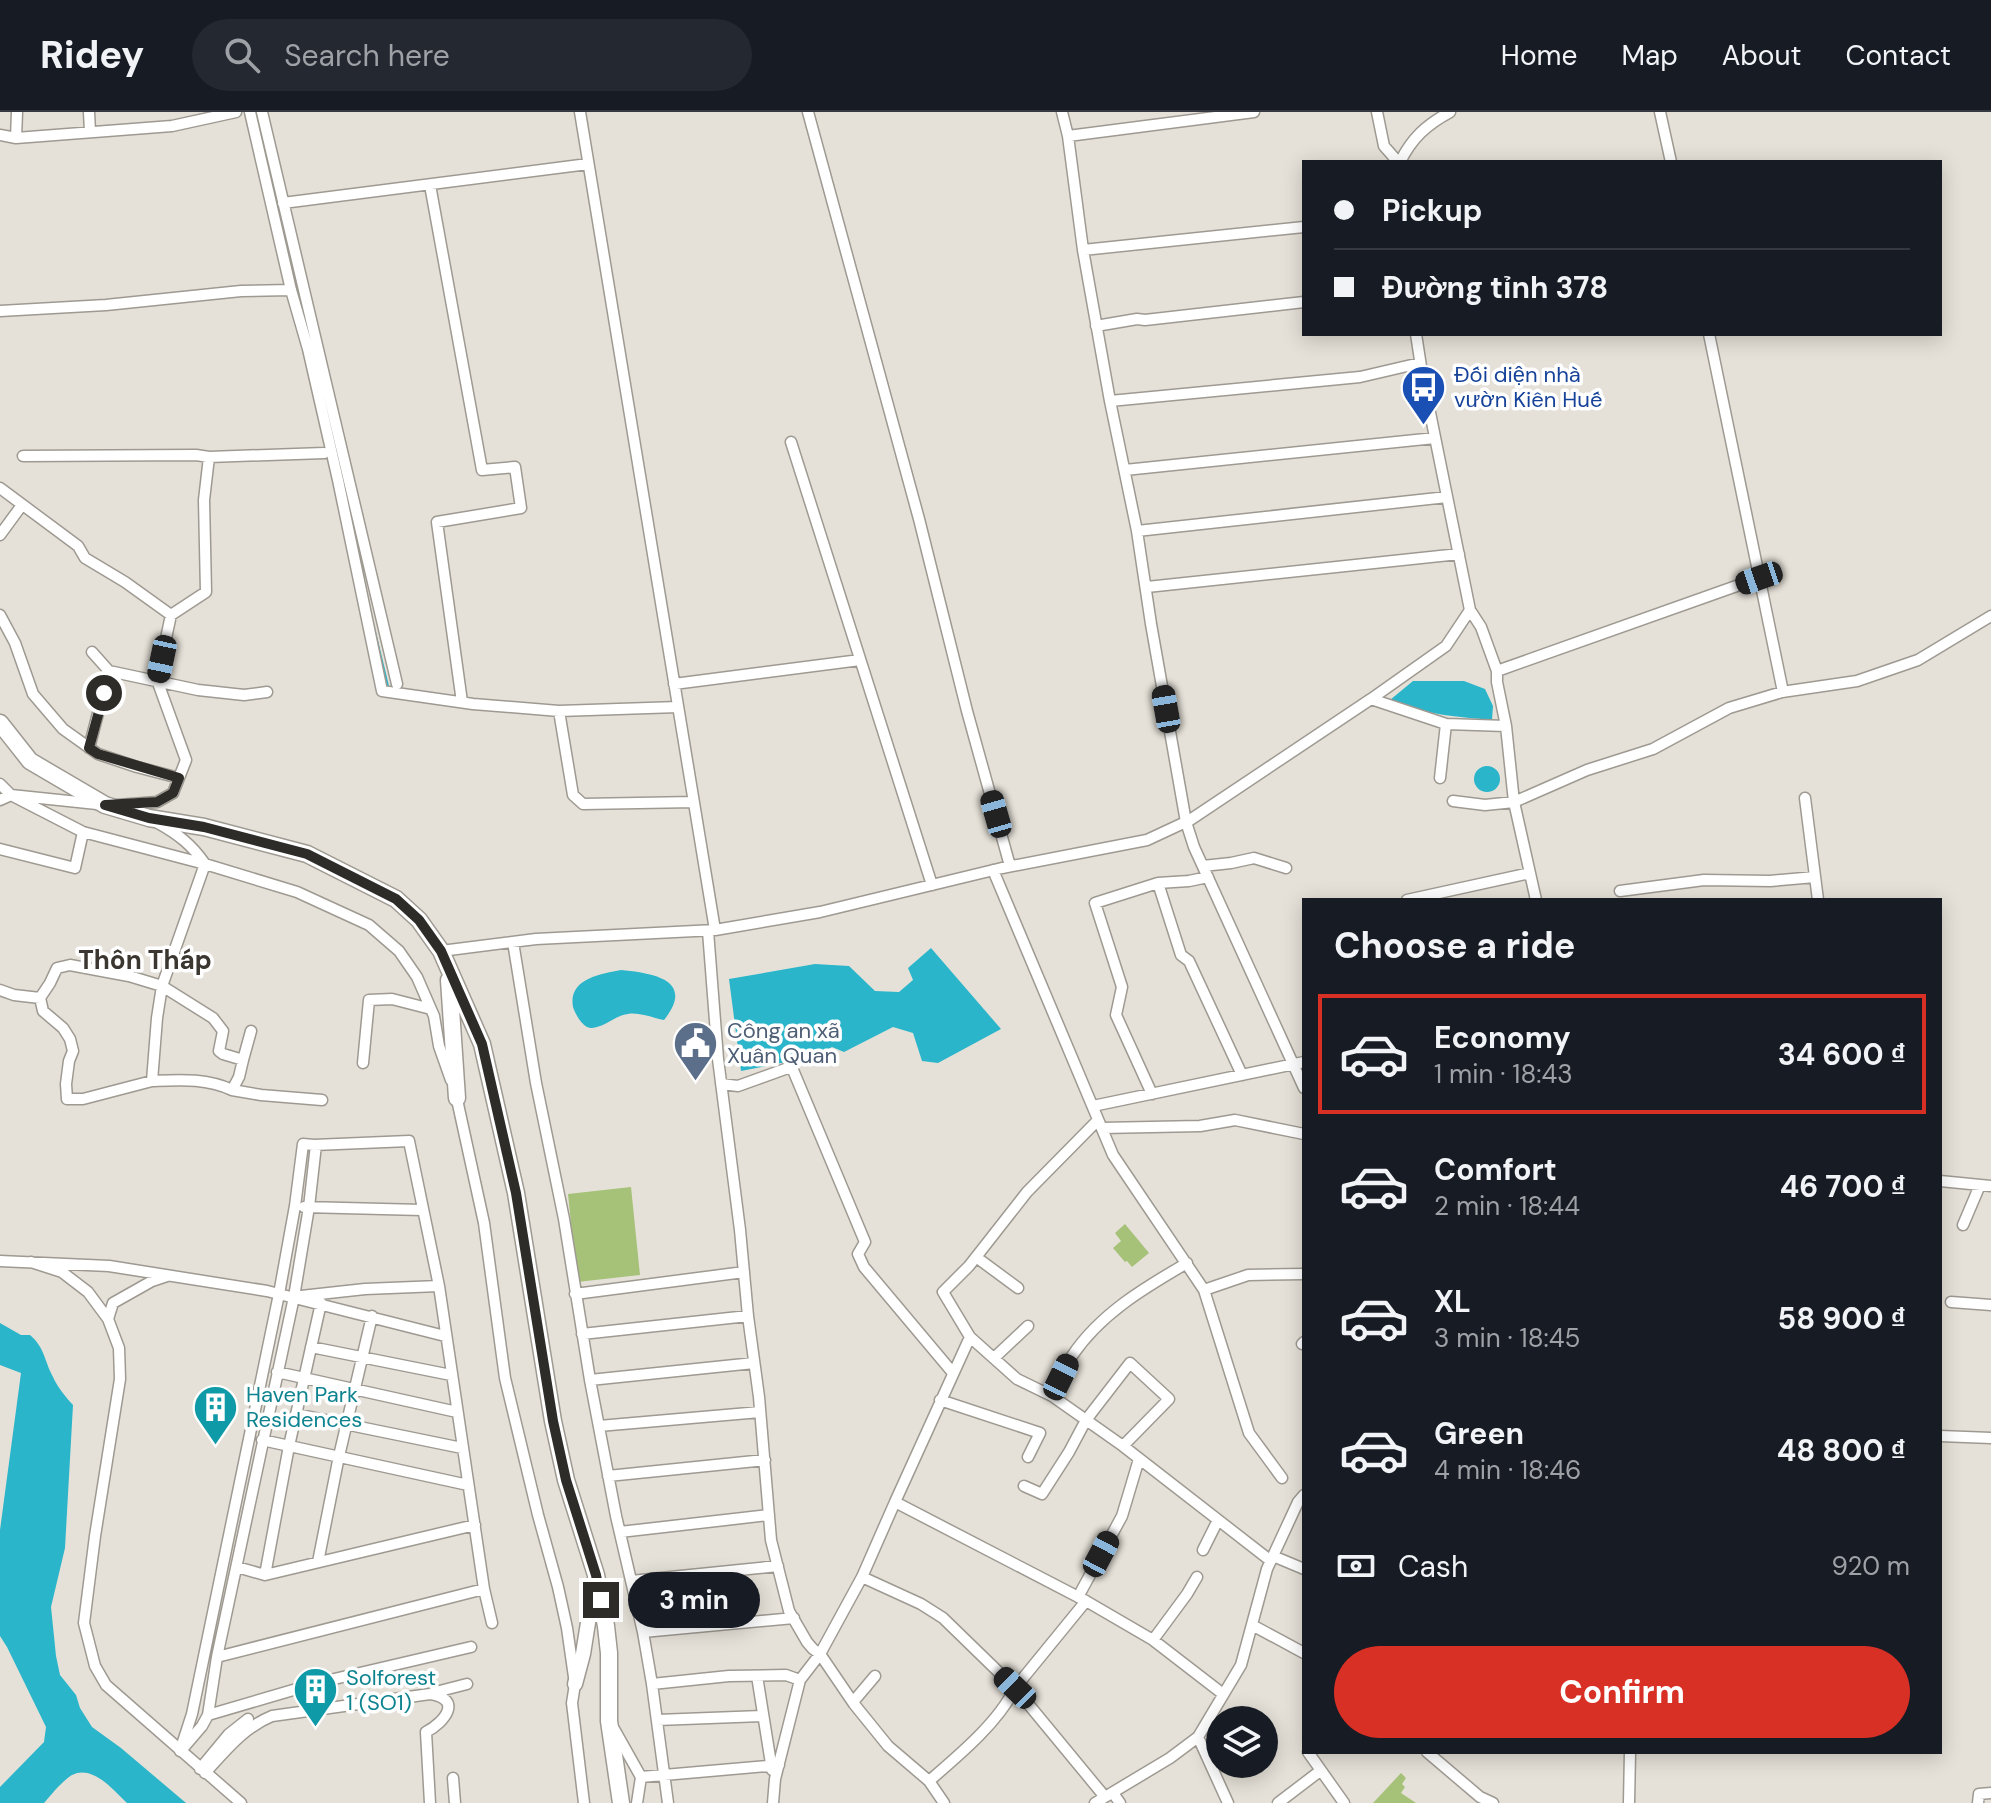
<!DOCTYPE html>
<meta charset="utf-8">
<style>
:root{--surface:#171b24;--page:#242831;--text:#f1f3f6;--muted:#9ea1a6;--line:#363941;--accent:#d93025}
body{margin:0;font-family:"DM Sans",sans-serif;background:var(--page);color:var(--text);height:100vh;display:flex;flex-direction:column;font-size:30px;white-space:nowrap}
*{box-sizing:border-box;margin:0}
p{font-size:26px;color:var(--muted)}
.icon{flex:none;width:44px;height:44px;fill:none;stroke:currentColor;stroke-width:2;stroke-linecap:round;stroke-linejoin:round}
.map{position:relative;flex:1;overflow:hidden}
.sheet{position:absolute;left:1302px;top:786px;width:640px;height:856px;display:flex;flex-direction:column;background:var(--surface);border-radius:0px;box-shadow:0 4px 20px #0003}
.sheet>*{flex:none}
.hud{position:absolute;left:1302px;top:48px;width:640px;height:176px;border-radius:0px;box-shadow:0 4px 20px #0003;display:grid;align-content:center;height:176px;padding:0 32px;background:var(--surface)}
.tools{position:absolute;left:1206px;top:1594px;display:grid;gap:16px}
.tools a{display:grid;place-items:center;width:72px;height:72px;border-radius:50%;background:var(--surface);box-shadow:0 4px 20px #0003;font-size:40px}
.end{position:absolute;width:36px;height:36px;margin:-18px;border:10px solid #2d2c28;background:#fff;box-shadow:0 0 0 4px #fff}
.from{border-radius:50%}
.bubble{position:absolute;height:56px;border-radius:28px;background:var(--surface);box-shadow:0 4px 20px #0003;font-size:26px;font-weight:700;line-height:56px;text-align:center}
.car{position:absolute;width:24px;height:48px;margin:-24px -12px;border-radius:10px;box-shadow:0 0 6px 2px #0007;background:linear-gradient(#222 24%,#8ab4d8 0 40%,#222 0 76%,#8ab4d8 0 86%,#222 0)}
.hud b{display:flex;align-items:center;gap:28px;height:76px;font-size:30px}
.hud b+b{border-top:2px solid var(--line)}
.hud i{width:20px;height:20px;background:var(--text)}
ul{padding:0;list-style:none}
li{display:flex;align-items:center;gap:24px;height:120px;margin:0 16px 12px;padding:0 16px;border:4px solid transparent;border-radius:0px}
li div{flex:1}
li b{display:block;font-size:30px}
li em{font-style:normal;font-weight:700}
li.on{border-color:var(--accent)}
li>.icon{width:72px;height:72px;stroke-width:1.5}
h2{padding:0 32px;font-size:36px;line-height:96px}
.pay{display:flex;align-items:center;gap:20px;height:88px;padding:0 32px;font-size:30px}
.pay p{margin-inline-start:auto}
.action{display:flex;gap:16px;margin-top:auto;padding:16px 32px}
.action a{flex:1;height:92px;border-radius:48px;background:var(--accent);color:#fff;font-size:32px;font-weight:700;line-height:92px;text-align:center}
header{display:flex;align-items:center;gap:48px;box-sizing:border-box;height:112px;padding:0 40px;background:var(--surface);border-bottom:2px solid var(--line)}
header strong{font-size:38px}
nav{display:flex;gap:44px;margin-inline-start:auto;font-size:28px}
.search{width:560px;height:72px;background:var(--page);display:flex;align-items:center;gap:20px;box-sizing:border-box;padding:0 28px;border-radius:44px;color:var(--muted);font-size:30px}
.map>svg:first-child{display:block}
.green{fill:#a6c178}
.water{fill:#2ab5ca}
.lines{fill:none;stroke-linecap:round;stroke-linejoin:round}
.stream{stroke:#2ab5ca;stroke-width:3}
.street-casing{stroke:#9e9a92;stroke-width:13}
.secondary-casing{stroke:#9e9a92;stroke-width:17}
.primary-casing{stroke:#9e9a92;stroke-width:19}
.street{stroke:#fff;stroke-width:10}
.secondary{stroke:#fff;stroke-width:14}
.primary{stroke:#fff;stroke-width:16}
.route{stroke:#2d2c28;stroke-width:10}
.labels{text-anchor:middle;stroke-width:7;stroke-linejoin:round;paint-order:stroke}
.transit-label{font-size:22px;fill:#164399;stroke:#fff;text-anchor:start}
.service-label{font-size:22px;fill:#4e5e75;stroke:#fff;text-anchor:start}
.culture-label{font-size:22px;fill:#0d838f;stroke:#fff;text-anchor:start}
.quarter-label{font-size:26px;font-weight:bold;fill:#3b3730;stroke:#fff}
</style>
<header>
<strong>Ridey</strong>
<div class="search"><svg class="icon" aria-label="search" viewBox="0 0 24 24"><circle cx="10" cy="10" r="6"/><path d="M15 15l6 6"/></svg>Search here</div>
<nav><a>Home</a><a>Map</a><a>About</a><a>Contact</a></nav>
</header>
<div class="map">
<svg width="1991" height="1691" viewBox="0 0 1991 1691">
<rect width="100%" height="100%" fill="#e5e1d8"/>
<path class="green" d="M631 1075 640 1163 577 1170 568 1082Z
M1125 1112 1149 1141 1132 1155 1127 1149 1125 1150 1113 1136 1121 1129 1115 1121Z
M1401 1661 1406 1666 1402 1672 1405 1675 1401 1681 1416 1691H1373Z"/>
<path class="water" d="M1413 569H1464L1485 577 1493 594 1492 608C1455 605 1424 602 1390 588Z
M1474 667a13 13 0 1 1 26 0a13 13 0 1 1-26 0Z
M931 836 1001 917 938 951 922 949 913 921 893 915 844 940 832 935 796 955 786 950 741 959 729 867 815 852 849 854 875 879 899 880 913 868 908 856Z
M621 858C653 861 696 868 664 908 653 906 639 900 628 902 615 903 599 920 587 915 580 911 575 901 573 895 568 867 600 862 621 858Z
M0 1211 21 1223H30C45 1236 44 1248 53 1265 58 1276 65 1284 73 1293L65 1436 51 1495 56 1544 60 1563 76 1583 80 1596 92 1615 121 1636 186 1691H127C114 1679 93 1652 72 1663 62 1669 52 1682 44 1691H0V1675L44 1630 46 1615 7 1535 0 1524V1418L21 1261 0 1253Z"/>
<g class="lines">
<path class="stream" d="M256 0 297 183
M373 514 388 576"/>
<defs>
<path id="street" d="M89 0 90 20
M250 0 291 178 308 237 338 368 382 579 473 592 559 599 678 595
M262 0 397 572
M580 0 715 818
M808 0 919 407 967 599 1010 754
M1062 0 1068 24 1083 138 1110 289 1137 419 1151 512 1186 710 1194 735 1304 976
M1377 0 1384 34 1398 50
M1660 0 1671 50
M0 23 16 26 172 14 236 0
M1068 24 1254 0
M16 26 17 0
M1400 50C1412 26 1426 13 1450 0
M430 73 482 358 515 355 521 396 437 410 462 590
M283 91 588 52
M1083 138 1304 115
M0 199 106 193 241 179 291 178
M1096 214 1137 207 1145 208 1304 190
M1416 222 1422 261 1470 498 1481 515 1497 559V570L1506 614
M1709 222 1783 580
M1110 289 1360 265 1420 251
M791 330 932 773
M23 344 196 343 209 345
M1125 358 1435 326
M0 376 78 434 85 446 125 470 171 503
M1137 419 1447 385
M0 423 22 393
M1147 475 1459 442
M0 503 15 531 33 582 63 617 98 642 137 655 179 666
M92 540 109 559 198 578 244 583 267 580
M1497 559 1759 466
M674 572 860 548
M1371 587 1446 612 1506 614 1514 690 1536 788
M559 599 573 683 583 692 694 690
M89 636 109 559
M1440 666 1446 612
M0 672 11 683 83 720 205 752 297 780 369 813 399 839 417 865 434 904 439 934 451 968
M1805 686 1818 788
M0 688 11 683 97 692
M1453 689 1485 693 1514 690 1587 658 1653 637 1729 596 1782 580 1857 569 1918 548 1991 504
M117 693 157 690 173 681 186 648 157 568 171 503 206 480 204 388 209 345 324 341
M158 711C178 722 192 733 205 752L162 874 157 906 152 969C180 968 206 966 232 978
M0 737 75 756 83 720
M1203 754 1231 751 1254 746 1286 756
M993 758 1113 1043 1204 1178 1249 1321 1282 1366
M1158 771 1181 843 1189 849 1242 963
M1620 779 1704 768 1770 769 1815 765
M1407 788 1530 761
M708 819 718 947 740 1118 748 1204 759 1285 771 1428 789 1499 807 1530 813 1537 820 1542 862 1465 895 1390
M513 830 536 971 564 1107 590 1268 616 1404 643 1520 652 1572 668 1691
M441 839 536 827 715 818 820 800 1002 756 1147 728 1190 708 1371 587 1446 534 1470 498
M0 878 14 883 40 886 50 871 57 856 70 853 102 859 129 864 162 874 213 906 223 919 219 939 223 942 243 948 239 965 232 978 261 983 322 988
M40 886 43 899 63 916 70 927 73 939 69 949 66 972 67 987H83L152 969
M243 948 251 919
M363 951 369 888 392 887 431 897
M721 972 738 974 788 956 793 958 865 1130 858 1142 864 1155 953 1261
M1152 982 1116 903 1122 875 1095 791 1158 771 1189 769 1208 765
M456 983 484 1111 505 1266 538 1403 558 1475 567 1516 575 1572 572 1591 584 1691
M1093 994 1304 950
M1102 1016 1200 1014 1235 1008 1304 1022
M1940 1069 1991 1074
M304 1095 422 1098
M1963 1113 1980 1073
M976 1145 1018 1176
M0 1149 109 1154 267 1179 445 1224
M31 1150 62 1160 88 1180 108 1207 119 1236 120 1267 95 1424 84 1511 95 1554 106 1573 241 1691
M1187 1151C1144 1176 1100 1202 1072 1244 1064 1256 1058 1271 1052 1284L1123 1334 1271 1449
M1204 1178 1248 1163 1304 1162
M575 1182 744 1160
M301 1184 365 1177 439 1174
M1951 1190 1991 1193
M108 1207 113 1191 152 1169 167 1164
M582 1222 748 1204
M1302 1232 1304 1230
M311 1235 451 1263
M994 1246 1028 1214
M277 1260 457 1300
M590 1268 754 1251
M1052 1284 1017 1267 970 1225 943 1180 969 1154 1027 1080 1098 1008
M940 1288 1040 1321 1028 1345
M296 1302 462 1336
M599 1314 760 1300
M1940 1324 1991 1326
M262 1328 468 1373
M608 1364 765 1348
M1024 1374 1042 1382 1069 1340 1086 1308 1130 1251 1169 1287 1123 1334
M620 1420 769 1403
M1203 1438 1218 1408
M1273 1444 1304 1457
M318 1450 339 1344 372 1204
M237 1455 265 1463 475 1413
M265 1463 289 1334 321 1191
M862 1465 921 1492 943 1506 1015 1576 1105 1685
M631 1469 778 1454
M484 1477 492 1511
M1078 1485 1122 1404 1139 1347
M1086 1489 1153 1528 1223 1582
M1252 1513 1304 1541
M643 1520 794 1506
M1153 1528 1187 1482 1197 1465
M757 1564 772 1658
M652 1572 729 1564 786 1563 800 1568
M432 1581 467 1572
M853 1590 875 1564
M208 1603 317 1571 471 1535
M657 1608 762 1604
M614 1617 641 1665 637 1691
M1198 1625 1228 1691
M184 1635 202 1614 208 1603 217 1545 294 1185 309 1095 316 1033
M180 1639 192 1602 279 1182 295 1094 303 1032 314 1033 409 1029 439 1174 484 1477 217 1545
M1308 1640 1344 1691
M1427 1640 1480 1685 1493 1691
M200 1657 229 1622 248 1607
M205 1661C226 1638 243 1616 272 1604L430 1582C463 1587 445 1610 426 1620L430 1691
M641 1665 779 1653
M453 1666 455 1691
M1113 1681 1120 1691
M773 1691 775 1667 800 1568 820 1542 854 1592 888 1634 929 1669
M944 1691 929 1669C958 1644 998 1611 1015 1576L1086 1489 895 1390 970 1225
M1095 1691 1170 1646 1198 1625 1241 1553 1267 1457 1298 1390 1304 1383
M1278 1691 1320 1659
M1629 1691 1630 1640
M1978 1691 1979 1682 1991 1681"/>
<path id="secondary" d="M575 1572 583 1542 595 1467"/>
<path id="primary" d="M0 611 30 649 105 693 149 706 204 715 307 742 396 787 419 808 441 839 482 932 516 1081 553 1309 566 1368 596 1463 606 1514 609 1541V1609L621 1691
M449 868 457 986"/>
</defs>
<use href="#street" class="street-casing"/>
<use href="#secondary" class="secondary-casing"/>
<use href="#primary" class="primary-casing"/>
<use href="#street" class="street"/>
<use href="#secondary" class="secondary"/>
<use href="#primary" class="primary"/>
</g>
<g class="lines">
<path class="route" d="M104 581 89 636 98 642 179 666 173 681 157 690 105 693 149 706 204 715 307 742 396 787 419 808 441 839 482 932 516 1081 553 1309 566 1368 596 1463 601 1488"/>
</g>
<defs>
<symbol id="bus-pin" viewBox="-11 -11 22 30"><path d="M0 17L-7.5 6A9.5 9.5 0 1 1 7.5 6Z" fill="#1a4fb4" stroke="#fff"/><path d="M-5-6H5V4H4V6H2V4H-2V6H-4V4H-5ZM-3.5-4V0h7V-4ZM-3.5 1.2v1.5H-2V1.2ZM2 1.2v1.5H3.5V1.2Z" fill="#fff"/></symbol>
<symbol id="civic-pin" viewBox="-11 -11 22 30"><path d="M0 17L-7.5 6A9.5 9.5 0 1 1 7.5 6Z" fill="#5c6f8a" stroke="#fff"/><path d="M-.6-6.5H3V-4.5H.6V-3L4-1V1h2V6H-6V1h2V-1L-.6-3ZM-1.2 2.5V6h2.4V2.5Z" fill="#fff"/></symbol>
<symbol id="building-pin" viewBox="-11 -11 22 30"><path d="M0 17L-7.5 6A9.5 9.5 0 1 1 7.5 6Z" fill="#0f9aa8" stroke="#fff"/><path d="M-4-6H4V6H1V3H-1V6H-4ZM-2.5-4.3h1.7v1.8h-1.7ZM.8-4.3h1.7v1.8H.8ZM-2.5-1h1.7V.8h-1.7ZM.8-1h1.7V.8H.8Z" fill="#fff"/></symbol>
</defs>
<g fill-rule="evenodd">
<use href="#bus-pin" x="1398" y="250" width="51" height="69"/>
<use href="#civic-pin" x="670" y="906" width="51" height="69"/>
<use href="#building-pin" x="190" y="1270" width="51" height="69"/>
<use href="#building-pin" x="290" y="1552" width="51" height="69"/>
</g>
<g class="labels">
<g class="transit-label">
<text x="1454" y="270">Đối diện nhà<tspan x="1454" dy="25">vườn Kiên Huế</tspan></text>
</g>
<g class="service-label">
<text x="727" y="926">Công an xã<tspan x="727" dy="25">Xuân Quan</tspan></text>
</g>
<g class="culture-label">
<text x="246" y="1290">Haven Park<tspan x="246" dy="25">Residences</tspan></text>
<text x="346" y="1573">Solforest<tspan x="346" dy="25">1 (SO1)</tspan></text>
</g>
<g class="quarter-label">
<text x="145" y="857">Thôn Tháp</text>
</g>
</g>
</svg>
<div class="tools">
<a><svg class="icon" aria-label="layers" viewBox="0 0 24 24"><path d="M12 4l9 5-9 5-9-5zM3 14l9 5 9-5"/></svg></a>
</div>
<i class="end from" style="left:104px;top:581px"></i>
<i class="end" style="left:601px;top:1488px"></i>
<div class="bubble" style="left:628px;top:1460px;width:132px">3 min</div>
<i class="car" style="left:1759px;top:466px;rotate:251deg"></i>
<i class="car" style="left:162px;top:547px;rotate:192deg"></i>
<i class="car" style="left:1166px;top:597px;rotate:350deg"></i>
<i class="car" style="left:996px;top:702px;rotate:344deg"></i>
<i class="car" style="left:1061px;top:1265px;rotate:26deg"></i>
<i class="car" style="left:1101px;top:1442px;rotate:28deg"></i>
<i class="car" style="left:1015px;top:1576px;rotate:314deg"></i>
<div class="hud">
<b><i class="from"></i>Pickup</b>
<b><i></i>Đường tỉnh 378</b>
</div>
<section class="sheet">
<h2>Choose a ride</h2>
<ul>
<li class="on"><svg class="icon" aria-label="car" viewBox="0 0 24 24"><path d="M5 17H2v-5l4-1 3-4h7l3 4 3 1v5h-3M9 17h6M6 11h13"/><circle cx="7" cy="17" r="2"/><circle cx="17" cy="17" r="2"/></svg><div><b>Economy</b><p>1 min · 18:43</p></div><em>34 600 ₫</em></li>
<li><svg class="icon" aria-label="car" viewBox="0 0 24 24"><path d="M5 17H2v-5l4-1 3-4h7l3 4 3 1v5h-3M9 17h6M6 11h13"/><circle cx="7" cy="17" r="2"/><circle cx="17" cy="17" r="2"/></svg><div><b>Comfort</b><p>2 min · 18:44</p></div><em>46 700 ₫</em></li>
<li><svg class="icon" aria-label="car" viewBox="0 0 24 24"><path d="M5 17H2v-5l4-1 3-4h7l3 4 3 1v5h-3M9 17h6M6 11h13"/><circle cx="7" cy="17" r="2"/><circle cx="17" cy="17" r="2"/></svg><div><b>XL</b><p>3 min · 18:45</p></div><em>58 900 ₫</em></li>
<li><svg class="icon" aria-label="car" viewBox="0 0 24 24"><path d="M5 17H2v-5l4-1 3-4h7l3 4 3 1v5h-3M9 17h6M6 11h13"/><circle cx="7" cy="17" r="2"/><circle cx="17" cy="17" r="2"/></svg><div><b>Green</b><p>4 min · 18:46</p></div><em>48 800 ₫</em></li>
</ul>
<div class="pay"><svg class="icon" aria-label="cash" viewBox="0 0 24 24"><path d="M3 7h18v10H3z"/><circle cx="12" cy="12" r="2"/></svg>Cash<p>920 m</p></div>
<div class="action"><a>Confirm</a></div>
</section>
</div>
